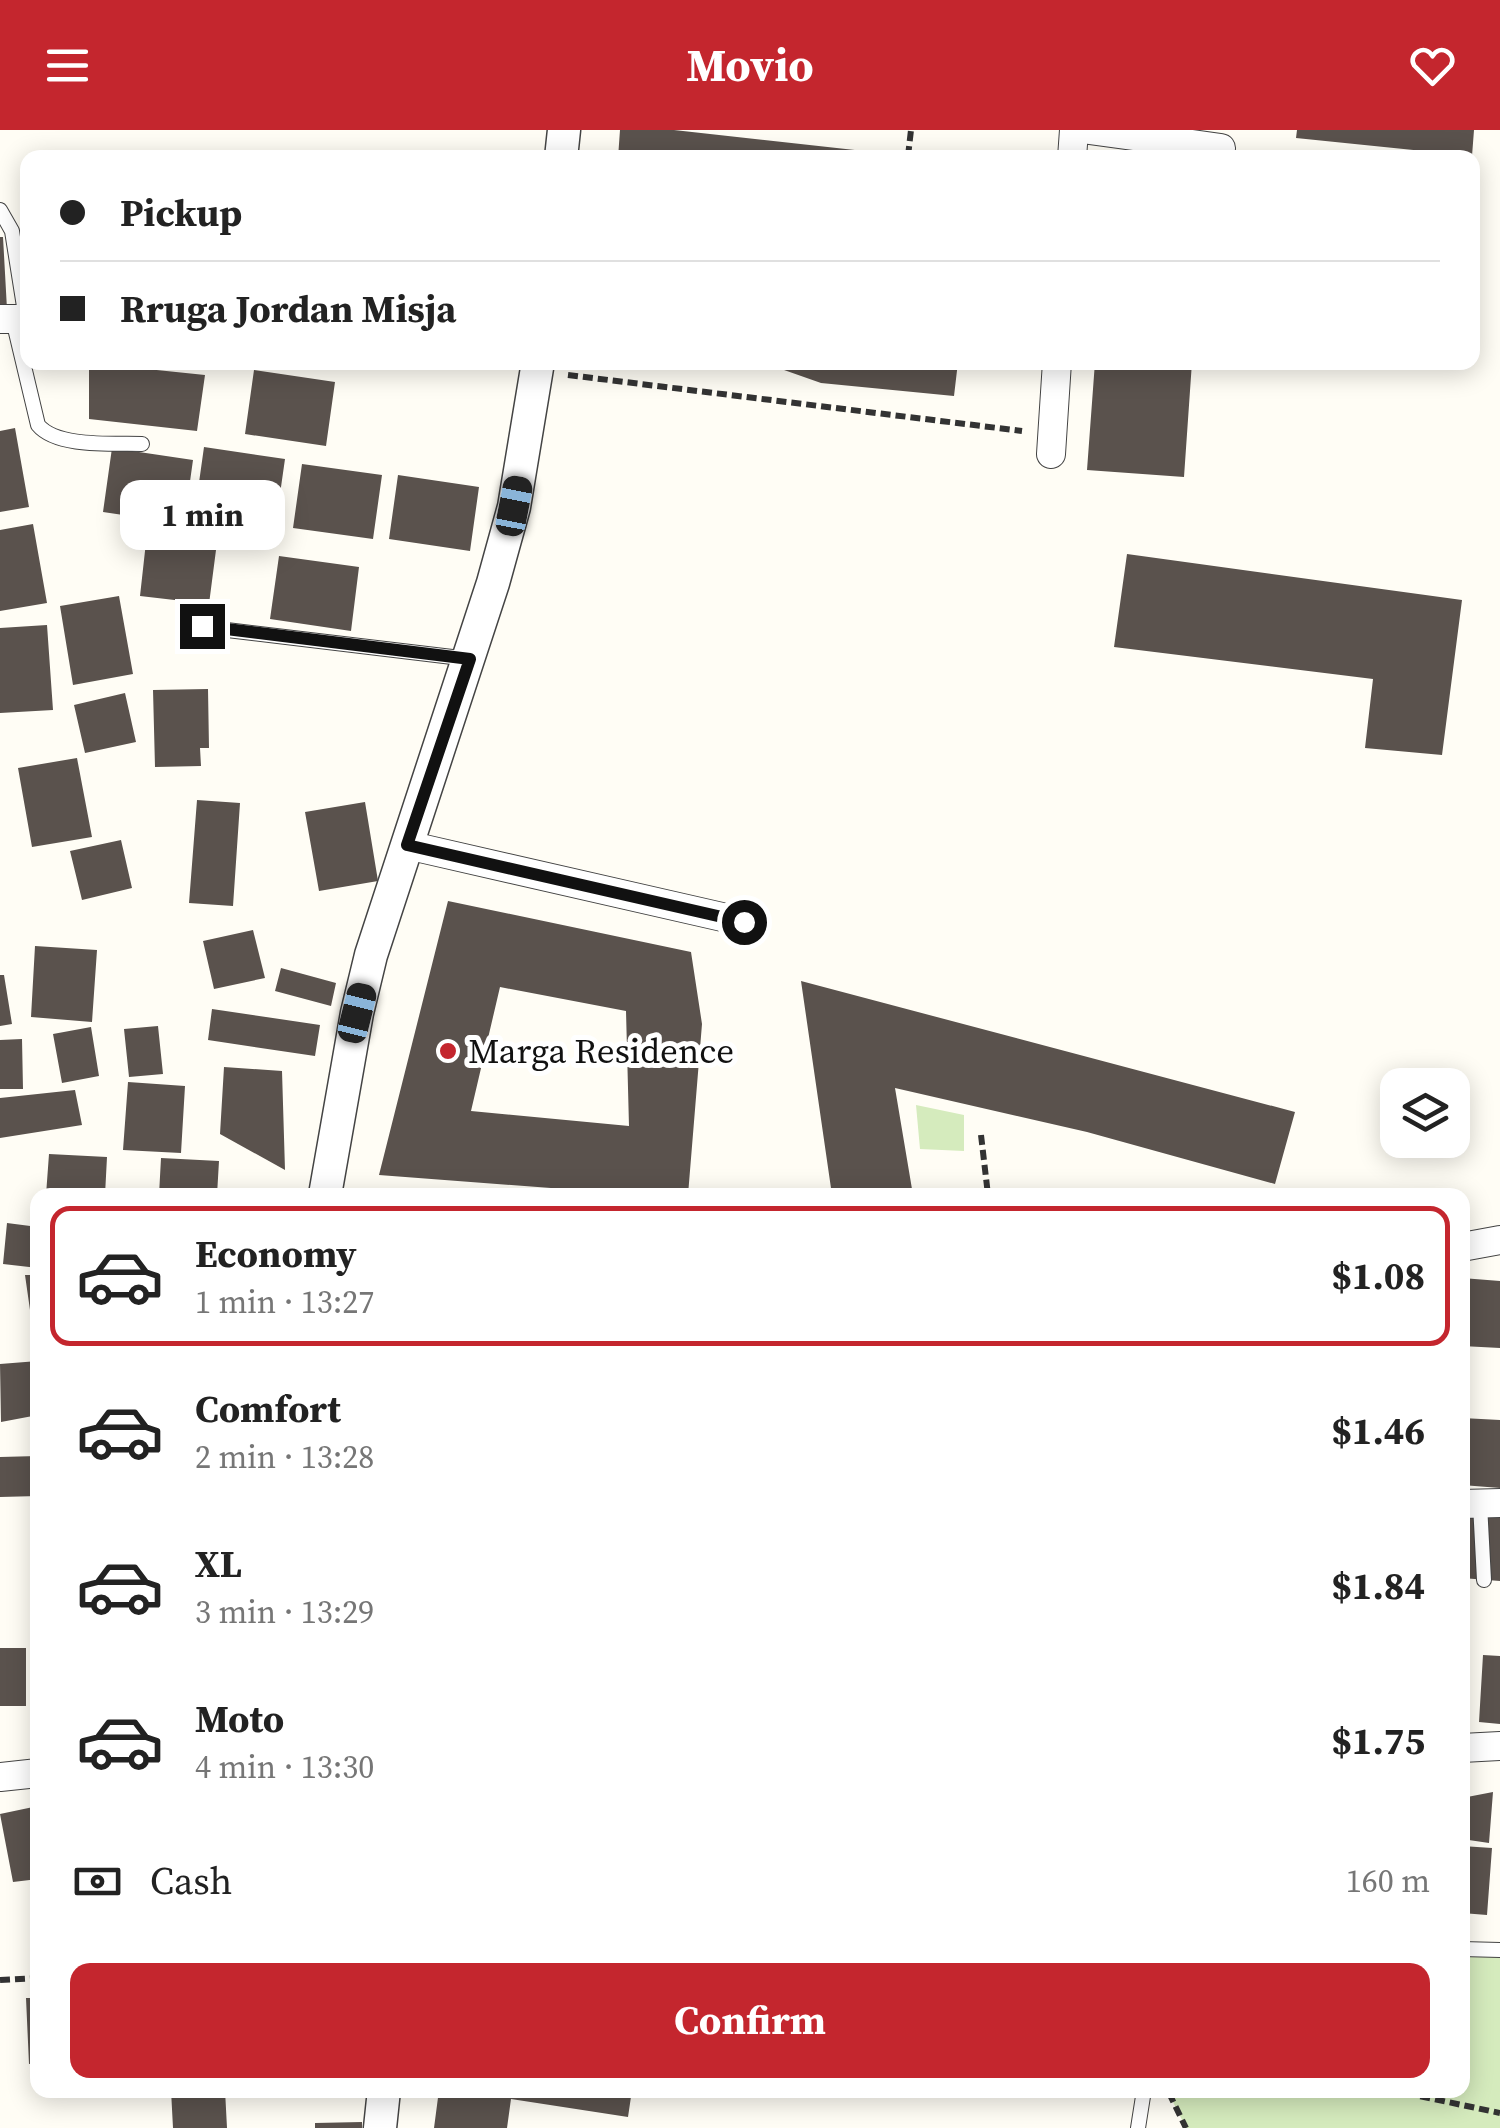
<!DOCTYPE html>
<meta charset="utf-8">
<style>
:root{--surface:#fff;--page:#f6f6f6;--text:#222;--muted:#767676;--line:#e0e0e0;--accent:#c4262e}
body{margin:0;font-family:"Source Serif 4",serif;background:var(--page);color:var(--text);height:100vh;display:flex;flex-direction:column;font-size:38px;white-space:nowrap}
*{box-sizing:border-box;margin:0}
p{font-size:32px;color:var(--muted)}
.icon{flex:none;width:55px;height:55px;fill:none;stroke:currentColor;stroke-width:2;stroke-linecap:round;stroke-linejoin:round}
.map{position:relative;flex:1;overflow:hidden}
.details{position:absolute;left:30px;top:1058px;width:1440px;height:910px;display:flex;flex-direction:column;background:var(--surface);border-radius:20px;box-shadow:0 5px 25px #0003}
.details>*{flex:none}
.guide{position:absolute;left:20px;top:20px;width:1460px;height:220px;border-radius:20px;box-shadow:0 5px 25px #0003;display:grid;align-content:center;height:220px;padding:0 40px;background:var(--surface)}
.buttons{position:absolute;left:1380px;top:938px;display:grid;gap:20px}
.buttons a{display:grid;place-items:center;width:90px;height:90px;border-radius:20px;background:var(--surface);box-shadow:0 5px 25px #0003;font-size:50px}
.end{position:absolute;width:45px;height:45px;margin:-22px;border:12px solid #111;background:#fff;box-shadow:0 0 0 5px #fff}
.from{border-radius:50%}
.bubble{position:absolute;height:70px;border-radius:20px;background:var(--surface);box-shadow:0 5px 25px #0003;font-size:32px;font-weight:700;line-height:70px;text-align:center}
.car{position:absolute;width:30px;height:60px;margin:-30px -15px;border-radius:12px;box-shadow:0 0 8px 2px #0007;background:linear-gradient(#222 24%,#8ab4d8 0 40%,#222 0 76%,#8ab4d8 0 86%,#222 0)}
.guide b{display:flex;align-items:center;gap:35px;height:95px;font-size:38px}
.guide b+b{border-top:2px solid var(--line)}
.guide i{width:25px;height:25px;background:var(--text)}
ul{padding:18px 0 0;list-style:none}
li{display:flex;align-items:center;gap:30px;height:140px;margin:0 20px 15px;padding:0 20px;border:5px solid transparent;border-radius:20px}
li div{flex:1}
li b{display:block;font-size:38px}
li em{font-style:normal;font-weight:700}
li.selected{border-color:var(--accent)}
li>.icon{width:90px;height:90px;stroke-width:1.5}
.pay{display:flex;align-items:center;gap:25px;height:110px;padding:0 40px;font-size:38px}
.pay p{margin-inline-start:auto}
.primary-button{display:flex;gap:20px;margin-top:auto;padding:20px 40px}
.primary-button a{flex:1;height:115px;border-radius:20px;background:var(--accent);color:#fff;font-size:40px;font-weight:700;line-height:115px;text-align:center}
header{display:flex;justify-content:space-between;align-items:center;height:130px;padding:0 40px;background:var(--accent);color:#fff;font-size:45px;font-weight:700}
.map>svg:first-child{display:block}
.green{fill:#d5ebbd}
.building{fill:#5a524d;fill-rule:evenodd}
.lines{fill:none;stroke-linecap:round;stroke-linejoin:round}
.service-casing{stroke:#444;stroke-width:16}
.minor-casing{stroke:#444;stroke-width:30}
.tertiary-casing{stroke:#444;stroke-width:35}
.path{stroke:#333;stroke-width:6;stroke-dasharray:10 5;stroke-linecap:butt}
.service{stroke:#fff;stroke-width:14}
.minor{stroke:#fff;stroke-width:28}
.tertiary{stroke:#fff;stroke-width:32}
.route{stroke:#111;stroke-width:12}
.poi-dot{fill:#c4262e;stroke:#fff;stroke-width:4}
.labels{text-anchor:middle;stroke-width:10;stroke-linejoin:round;paint-order:stroke}
.poi-label{font-size:35px;fill:#111;stroke:#fff;text-anchor:start}
</style>
<header><svg class="icon" aria-label="menu" viewBox="0 0 24 24"><path d="M4 6h16M4 12h16M4 18h16"/></svg>Movio<svg class="icon" aria-label="heart" viewBox="0 0 24 24"><path d="M12 20l-8-8c-3-5 5-10 8-4 3-6 11-1 8 4z"/></svg></header>
<div class="map">
<svg width="1500" height="1998" viewBox="0 0 1500 1998">
<rect width="100%" height="100%" fill="#fffdf5"/>
<path class="green" d="M916 975 964 985V1021L920 1019Z
M1463 1819 1500 1820V1998H1186L1167 1960H1462Z"/>
<path class="building" d="M620 0H674L900 25V28H618Z
M1297 0H1474L1472 26 1296 8Z
M0 107H3L7 179H0Z
M761 232H958L954 266 821 253Z
M1095 232H1192L1184 347 1087 340Z
M89 233 205 245 197 301 89 289Z
M254 240 335 252 326 316 245 304Z
M15 298 29 377 0 382V301Z
M204 317 285 329 276 392 195 381Z
M112 318 193 330 184 394 103 382Z
M302 334 382 345 373 409 293 398Z
M398 345 479 357 470 421 389 409Z
M33 394 47 473 0 481V400Z
M146 412 216 420 209 474 140 466Z
M1127 424 1462 470 1442 625 1365 618 1373 549 1114 517Z
M279 426 359 437 351 501 270 489Z
M119 466 133 544 73 555 60 476Z
M47 495 53 580 0 583V498Z
M208 559 209 618H200L201 636 155 637 153 560Z
M125 563 136 612 85 623 74 575Z
M77 628 92 707 32 717 18 638Z
M197 670 240 673 233 776 189 773Z
M365 672 378 751 319 761 305 682Z
M121 710 132 758 82 770 70 721Z
M448 771 691 822 702 894 688 1065H643L379 1045ZM500 857 626 881 629 996 471 981Z
M253 800 265 848 214 859 203 811Z
M35 816 97 820 92 892 31 887Z
M281 838 336 853 331 876 275 861Z
M0 845H4L12 894 0 896Z
M801 851 1295 982 1275 1054 1087 1002 895 958 913 1065H832Z
M212 879 320 895 315 926 208 910Z
M158 896 163 944 129 947 124 899Z
M91 897 99 946 62 953 53 904Z
M22 909 23 959H0V910Z
M224 937 282 941 285 1040 220 1004Z
M128 952 185 956 181 1023 123 1020Z
M75 960 82 995 0 1008V968Z
M49 1024 107 1027 105 1065H46Z
M161 1028 219 1031 217 1065H159Z
M7 1093 38 1097V1138L3 1134Z
M25 1145H38V1185L31 1187Z
M1462 1148 1500 1151V1218L1462 1216Z
M38 1231V1285L1 1292 0 1234Z
M1462 1288 1500 1290V1358L1462 1355Z
M38 1326V1366L0 1367V1327Z
M1462 1381 1500 1383V1451L1462 1448Z
M0 1518H26V1576H0Z
M1483 1525 1500 1526V1594L1479 1592Z
M1493 1662 1489 1713 1462 1709V1668Z
M38 1676V1749L13 1752 0 1684Z
M1462 1716 1492 1718 1487 1785 1462 1783Z
M26 1868H38V1933L29 1934Z
M171 1960H225L227 1998H173Z
M439 1960H632L628 1987 511 1969 507 1998H434Z
M362 1992V1998H315V1993Z"/>
<g class="lines">
<defs>
<path id="service" d="M0 80 12 101 26 189
M13 190 38 295C57 318 114 313 142 314
M202 497 469 529
M1480 1374 1484 1450
M1462 1819 1500 1820
M1138 1998 1144 1960"/>
<path id="minor" d="M1089 0 1221 18
M1072 28 1074 0
M0 189H28
M1051 324 1057 232
M407 715 744 792
M1462 1117 1500 1110
M1462 1374 1500 1373
M1462 1618 1500 1616
M0 1647 38 1643"/>
<path id="tertiary" d="M561 28 564 0
M325 1065 357 883 371 825 493 453 514 377 538 232
M380 1998 384 1960"/>
</defs>
<use href="#service" class="service-casing"/>
<use href="#minor" class="minor-casing"/>
<use href="#tertiary" class="tertiary-casing"/>
<path class="path" d="M908 26 911 0
M568 245 1022 301
M981 1005 988 1065
M0 1850 38 1848
M1391 1960 1500 1983
M1169 1963 1186 1998"/>
<use href="#service" class="service"/>
<use href="#minor" class="minor"/>
<use href="#tertiary" class="tertiary"/>
</g>
<g class="lines">
<path class="route" d="M202 496 470 529 407 715 744 792"/>
</g>
<circle class="poi-dot" cx="448" cy="921" r="10"/>
<g class="labels">
<g class="poi-label">
<text x="468" y="933">Marga Residence</text>
</g>
</g>
</svg>
<div class="buttons">
<a><svg class="icon" aria-label="layers" viewBox="0 0 24 24"><path d="M12 4l9 5-9 5-9-5zM3 14l9 5 9-5"/></svg></a>
</div>
<i class="end from" style="left:744px;top:792px"></i>
<i class="end" style="left:202px;top:496px"></i>
<div class="bubble" style="left:120px;top:350px;width:165px">1 min</div>
<i class="car" style="left:514px;top:376px;rotate:11deg"></i>
<i class="car" style="left:357px;top:883px;rotate:14deg"></i>
<div class="guide">
<b><i class="from"></i>Pickup</b>
<b><i></i>Rruga Jordan Misja</b>
</div>
<section class="details">
<ul>
<li class="selected"><svg class="icon" aria-label="car" viewBox="0 0 24 24"><path d="M5 17H2v-5l4-1 3-4h7l3 4 3 1v5h-3M9 17h6M6 11h13"/><circle cx="7" cy="17" r="2"/><circle cx="17" cy="17" r="2"/></svg><div><b>Economy</b><p>1 min · 13:27</p></div><em>$1.08</em></li>
<li><svg class="icon" aria-label="car" viewBox="0 0 24 24"><path d="M5 17H2v-5l4-1 3-4h7l3 4 3 1v5h-3M9 17h6M6 11h13"/><circle cx="7" cy="17" r="2"/><circle cx="17" cy="17" r="2"/></svg><div><b>Comfort</b><p>2 min · 13:28</p></div><em>$1.46</em></li>
<li><svg class="icon" aria-label="car" viewBox="0 0 24 24"><path d="M5 17H2v-5l4-1 3-4h7l3 4 3 1v5h-3M9 17h6M6 11h13"/><circle cx="7" cy="17" r="2"/><circle cx="17" cy="17" r="2"/></svg><div><b>XL</b><p>3 min · 13:29</p></div><em>$1.84</em></li>
<li><svg class="icon" aria-label="car" viewBox="0 0 24 24"><path d="M5 17H2v-5l4-1 3-4h7l3 4 3 1v5h-3M9 17h6M6 11h13"/><circle cx="7" cy="17" r="2"/><circle cx="17" cy="17" r="2"/></svg><div><b>Moto</b><p>4 min · 13:30</p></div><em>$1.75</em></li>
</ul>
<div class="pay"><svg class="icon" aria-label="cash" viewBox="0 0 24 24"><path d="M3 7h18v10H3z"/><circle cx="12" cy="12" r="2"/></svg>Cash<p>160 m</p></div>
<div class="primary-button"><a>Confirm</a></div>
</section>
</div>
